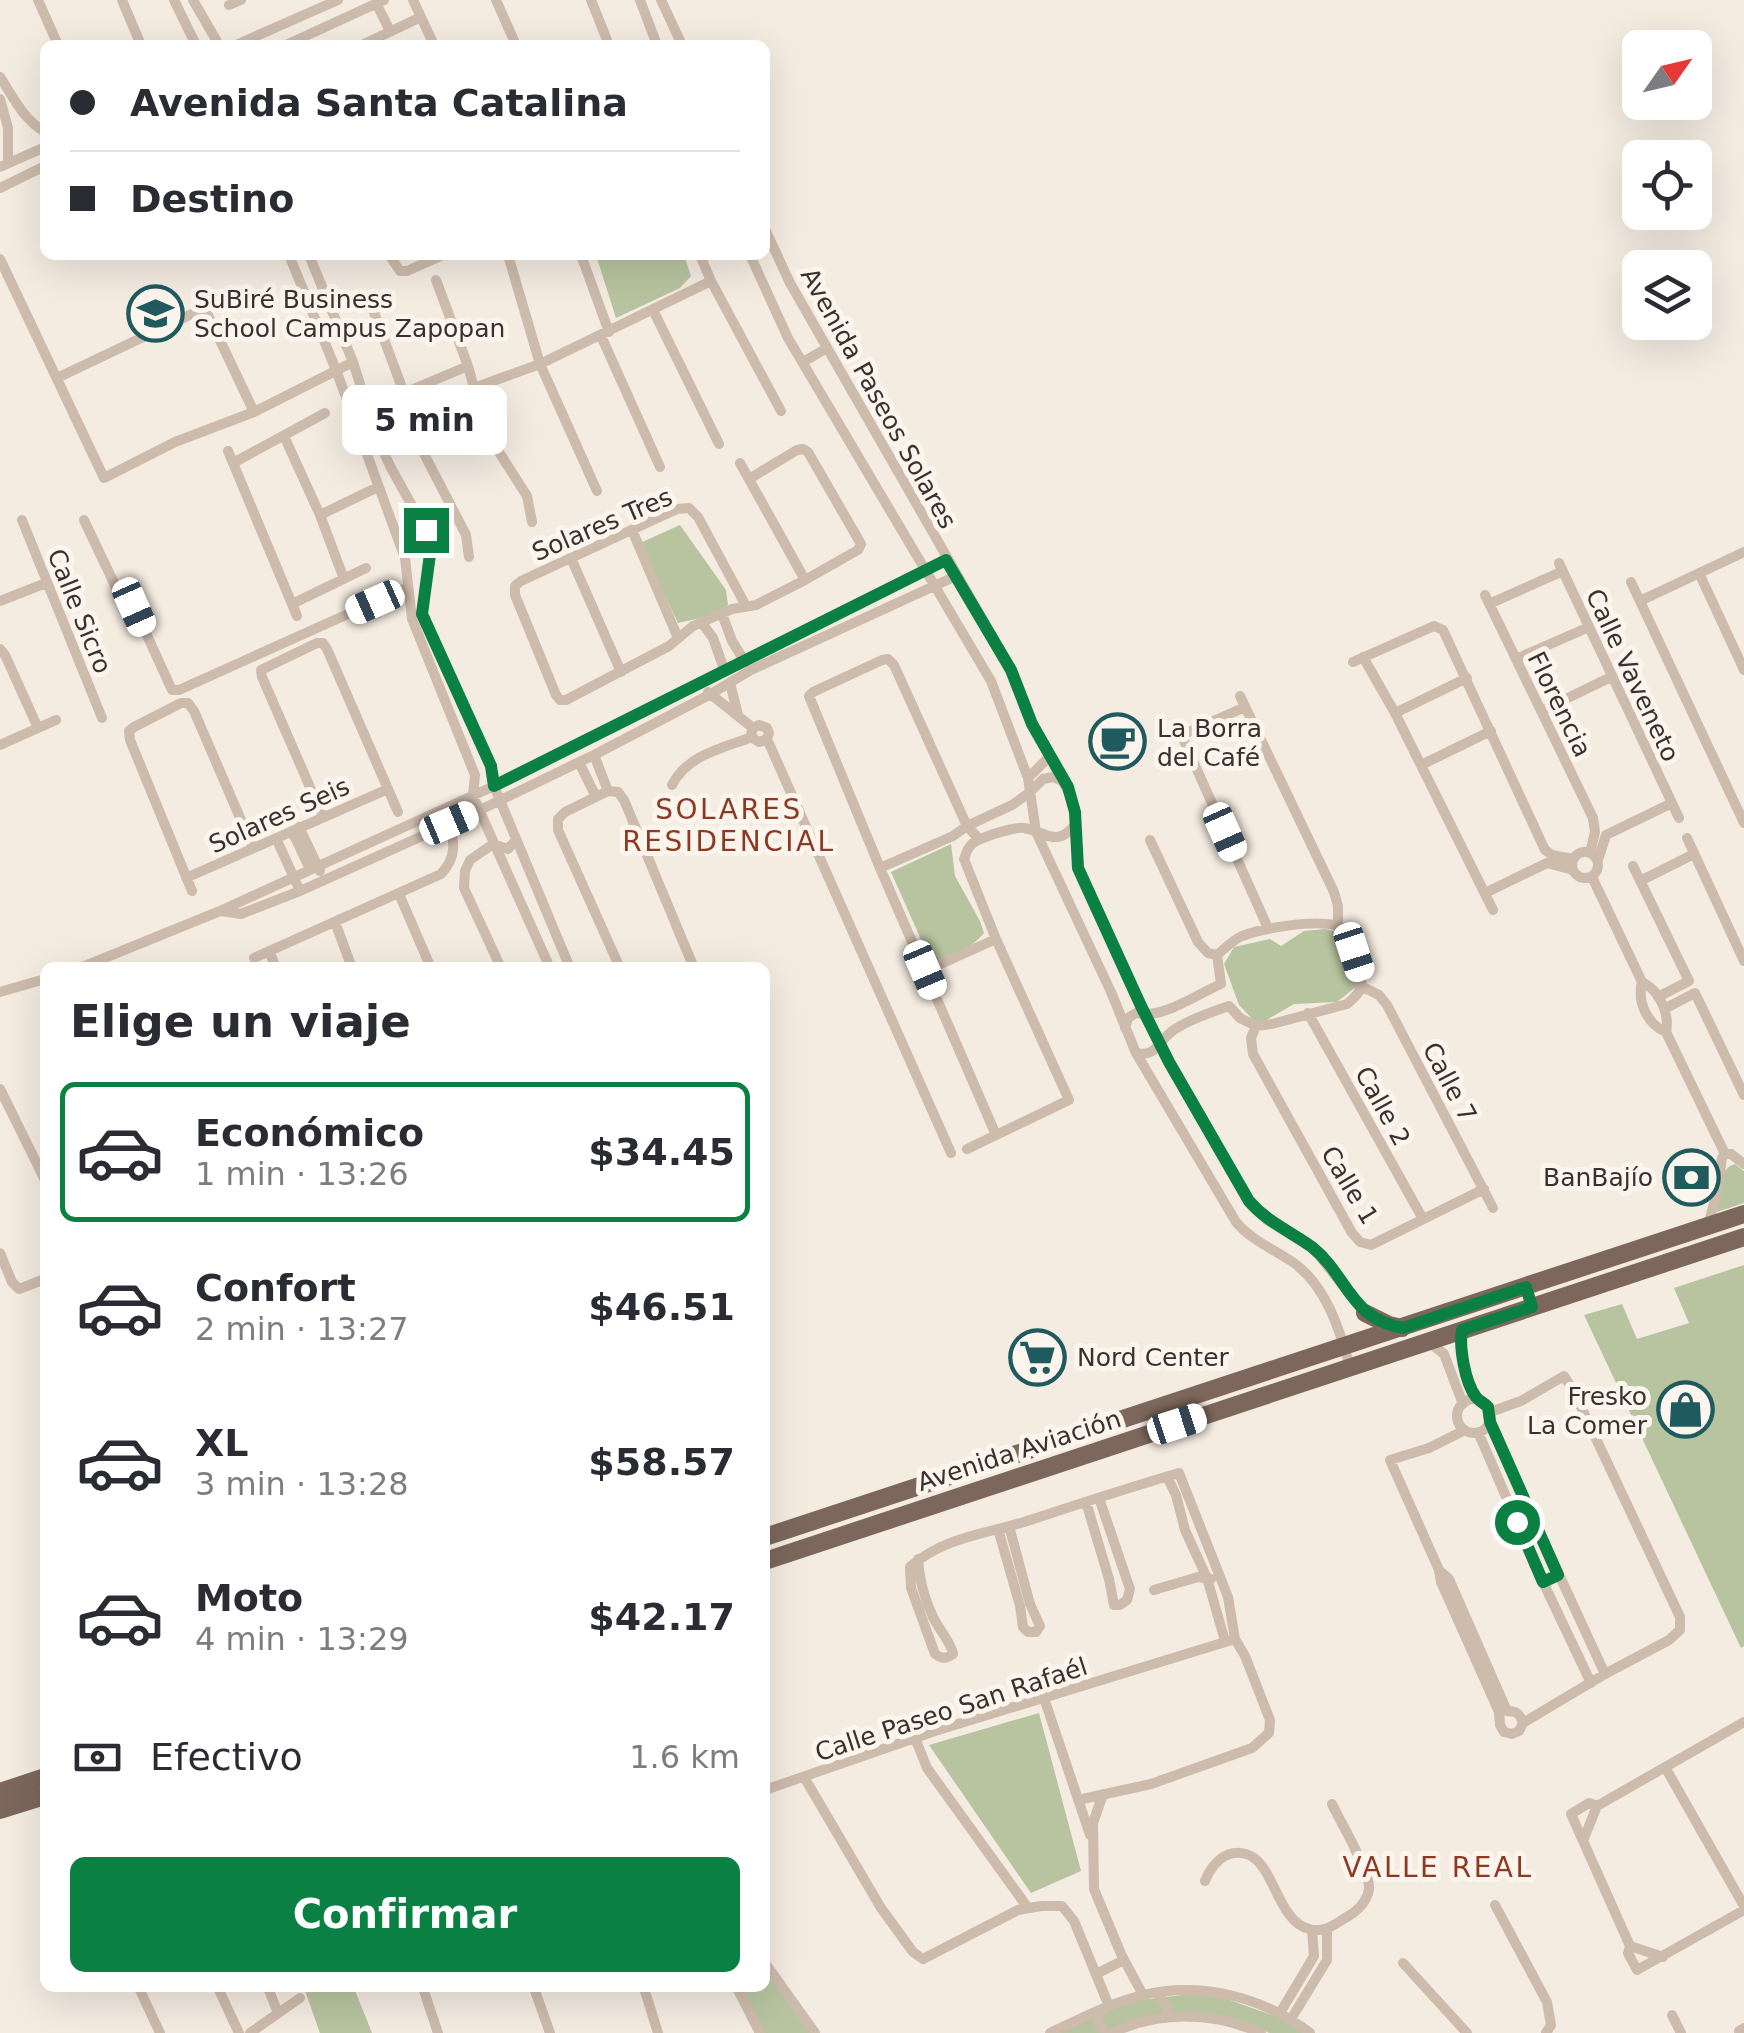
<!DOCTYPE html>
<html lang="es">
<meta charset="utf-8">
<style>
:root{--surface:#fff;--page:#f7f7f7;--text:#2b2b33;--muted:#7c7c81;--line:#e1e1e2;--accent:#0b8043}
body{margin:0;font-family:"DejaVu Sans",sans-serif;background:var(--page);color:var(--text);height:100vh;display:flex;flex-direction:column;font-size:38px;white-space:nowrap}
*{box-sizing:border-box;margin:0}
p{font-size:32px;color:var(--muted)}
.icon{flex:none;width:55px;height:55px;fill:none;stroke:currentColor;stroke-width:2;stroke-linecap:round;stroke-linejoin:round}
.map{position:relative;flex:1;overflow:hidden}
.details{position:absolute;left:40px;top:962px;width:730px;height:1030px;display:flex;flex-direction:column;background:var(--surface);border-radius:15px;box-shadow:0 10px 40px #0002}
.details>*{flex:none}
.guide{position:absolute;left:40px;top:40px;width:730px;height:220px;border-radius:15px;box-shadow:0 10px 40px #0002;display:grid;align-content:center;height:220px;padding:0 30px;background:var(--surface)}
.needle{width:65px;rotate:56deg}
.fabs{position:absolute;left:1622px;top:30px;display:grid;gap:20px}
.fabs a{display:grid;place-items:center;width:90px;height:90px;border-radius:15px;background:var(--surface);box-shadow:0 10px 40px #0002;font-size:50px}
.end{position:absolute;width:45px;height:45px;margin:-22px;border:12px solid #0b8043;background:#fff;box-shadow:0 0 0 5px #fff}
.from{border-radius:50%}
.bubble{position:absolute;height:70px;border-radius:15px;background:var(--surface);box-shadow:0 10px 40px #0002;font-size:32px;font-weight:800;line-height:70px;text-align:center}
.car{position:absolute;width:30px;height:60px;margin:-30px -15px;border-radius:12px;box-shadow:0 0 8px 2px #0007;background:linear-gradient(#fff 24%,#345 0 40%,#fff 0 76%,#345 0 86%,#fff 0)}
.guide b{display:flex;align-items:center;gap:35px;height:95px;font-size:38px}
.guide b+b{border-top:2px solid var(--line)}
.guide i{width:25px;height:25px;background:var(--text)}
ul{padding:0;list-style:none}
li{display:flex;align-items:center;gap:30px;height:140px;margin:0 20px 15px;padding:0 10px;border:5px solid transparent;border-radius:15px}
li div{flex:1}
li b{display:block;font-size:38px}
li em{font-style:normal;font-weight:800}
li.on{border-color:var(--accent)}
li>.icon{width:90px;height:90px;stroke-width:1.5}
h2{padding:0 30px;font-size:45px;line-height:120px}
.pay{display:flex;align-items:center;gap:25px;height:110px;padding:0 30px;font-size:38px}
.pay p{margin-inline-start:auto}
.button{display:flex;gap:20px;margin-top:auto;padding:20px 30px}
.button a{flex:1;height:115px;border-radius:15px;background:var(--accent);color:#fff;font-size:40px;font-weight:800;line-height:115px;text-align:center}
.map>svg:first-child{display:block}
.green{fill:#b8c4a0}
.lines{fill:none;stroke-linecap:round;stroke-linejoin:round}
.minor{stroke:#cdbbac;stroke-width:10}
.primary{stroke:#7d675c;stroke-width:18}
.route{stroke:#0b8043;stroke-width:12}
.labels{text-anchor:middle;stroke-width:10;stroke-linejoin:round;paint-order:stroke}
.poi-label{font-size:25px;fill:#3b302b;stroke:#fbf5ee;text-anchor:start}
.street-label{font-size:25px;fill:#3b302b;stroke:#fbf5ee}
.neighbourhood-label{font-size:28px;letter-spacing:2.5px;fill:#8c3b22;stroke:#fbf5ee}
</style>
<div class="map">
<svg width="1744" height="2033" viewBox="0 0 1744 2033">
<rect width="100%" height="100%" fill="#f4ebe1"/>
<path class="green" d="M596 255H684L691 276 680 288 616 318Z
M680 525 726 590 728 605 710 616 678 623 640 543Z
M951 844 955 876 980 921 984 933C968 951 953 958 931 962L891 872Z
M1325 929 1345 934 1357 986 1337 1002 1294 1004 1258 1025 1239 1005 1224 964 1234 947 1270 939 1281 946 1304 931Z
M1735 1164 1744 1171V1203L1717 1212C1719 1195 1717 1169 1735 1164Z
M1744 1265V1646L1741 1648 1584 1315 1622 1304 1637 1339 1689 1323 1674 1288Z
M1039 1713 1081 1871 1031 1893 929 1745Z
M765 1969 811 2033H761L739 1988H765Z
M304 1988H354L372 2033H320Z
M1207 1992 1286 2020 1303 2033H1269L1262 2029 1162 2014 1108 2033H1056L1132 2001Z"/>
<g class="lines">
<path class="minor" d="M38 0 58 45
M122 0 141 45
M174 0 196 45
M193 0 219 45
M413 0 434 45
M496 0 516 45
M591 0 609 45
M640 0 657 45
M661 0 682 45
M376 3 390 31
M229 5 241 0
M236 45 338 0
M286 45 384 0
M362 45 421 17
M0 77C14 98 22 118 45 132
M0 99 8 128V163
M0 167 45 147
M0 188 45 166
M765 229 790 283 1011 669 1032 724 1071 797 1075 813 1078 868 1141 1006 1169 1062 1249 1201 1267 1220 1314 1249 1367 1316
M289 255 336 370 405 558 412 619 475 775 473 796 550 968
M309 255 353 362 377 437 390 466 426 531 431 555 421 614 491 766 494 786 570 968
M389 255 400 271H407L443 255
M508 255 540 364 597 491
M581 255 609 332
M700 255 711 281 781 411
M750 255 788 338 991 681 1028 778 1036 832 1111 992 1136 1053 1236 1222C1252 1241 1274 1249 1294 1263 1326 1286 1340 1330 1350 1367
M0 259 104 478 175 442 254 412 353 362
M436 280 468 366
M372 307 404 393 418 442 466 535 469 557
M653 310 719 444
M601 336 660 467
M803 362 827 348
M57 378 198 311H206L254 412
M474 388 540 364 711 281
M404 393 468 366 474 388 476 416 466 423 418 442
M476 416 527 496 532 522
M284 436 320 515 344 579
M228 451 297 616
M233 463 325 413
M740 463 805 580
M320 515 378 487
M22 520 102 718
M84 520 121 598 128 601 134 607 172 690H179L408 587
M632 530 678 638
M571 558 621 672
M1559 563 1679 818
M1699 573 1744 670
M1631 582 1744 823
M1485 595 1593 818 1595 832 1590 853
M0 601 46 583
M1640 601 1744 552
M292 604 366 568
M1489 604 1563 571
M746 606 698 517 689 508 677 509 521 581 515 586V595L556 695 560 700H566L669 646 693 626 732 609 756 605 805 580 858 550 861 544 808 452 803 449 797 450 749 479
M722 614 732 641 745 662
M702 623 713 638 724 669
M0 649 5 655 38 728
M1363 657 1395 713 1493 910
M1516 659 1589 627
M1353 662 1434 626 1443 630 1545 850 1552 855 1573 859
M730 683 738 715
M708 692 753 728 759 725 767 728 769 733 767 739 759 742 754 739 751 734 753 728
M1240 696 1334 892 1338 906V925
M1541 711 1611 677
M1395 713 1467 678
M1176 723 1268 928
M1182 735 1245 707
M767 739 951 1153
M0 745 56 720
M594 755 608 791 618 792 624 800 694 968
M579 762 596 797
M1421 765 1491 731
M1028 778 1049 757
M672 785C687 755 723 748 752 737
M608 791 565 812 558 819V830L620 968
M323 817 262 677 261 670 317 643H323L327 649 398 812
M299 827 320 871
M292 831 310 869
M276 838 300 891
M1687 838 1744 961
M979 839 967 826 894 665 888 659 882 660 813 692 809 696 880 868 996 1135
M1150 840 1198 942 1208 953 1217 955
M1572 865a13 13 0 1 1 26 0a13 13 0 1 1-26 0Z
M1598 860 1606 835 1672 803
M1633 866 1689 981 1658 997
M880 868 953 836 967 826 1012 805 1029 793 1043 779 1053 777 1063 781
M1592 877 1642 982C1659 990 1670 1013 1666 1032L1725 1154H1731L1744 1164
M186 878 388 789
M1640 881 1694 854
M192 891 130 740 129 731 134 727 181 703H188L194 711 253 848
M1485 893 1547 863 1573 870
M399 894 431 968
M221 911 241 914 300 891 480 810 594 755 709 695 751 670 956 576
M335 922 352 968
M269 951 276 968
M254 958 441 874C457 857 455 841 448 821
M80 968 220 911 494 786 946 559
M501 968 464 888 465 871 470 860 493 844 508 849 516 840
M925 971 996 939
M1642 982C1637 1002 1647 1024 1666 1032
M1361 986 1379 995 1387 1005 1493 1208
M0 992 45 979
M1664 1009 1695 993 1744 1095
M1308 1013 1423 1219
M1256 1026 1251 1038 1253 1054 1352 1233 1360 1242 1371 1245 1484 1189
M1125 1028 1128 1018 1136 1013C1162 1020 1197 994 1221 984L1217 955
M1136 1053C1157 1058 1159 1039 1175 1029 1191 1019 1211 1012 1229 1006L1240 1018 1256 1026 1272 1024 1347 1004C1353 999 1360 993 1361 986 1364 972 1348 928 1334 925 1313 920 1262 928 1242 936 1233 940 1225 948 1217 955
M0 1089 45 1180
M967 1149 1069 1100 996 939 964 859C966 854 967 849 971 845 977 838 1016 826 1024 828 1047 832 1056 848 1075 825
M1708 1225 1717 1193 1722 1158 1725 1154
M0 1253 12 1282 19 1289 45 1279
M1462 1331C1457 1354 1467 1378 1477 1399
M1429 1342 1444 1354 1463 1404
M1457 1416a17 17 0 1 1 34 0a17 17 0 1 1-34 0Z
M1489 1423 1605 1674
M1465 1430 1429 1448 1390 1460 1439 1570 1441 1582 1499 1712 1500 1725 1504 1732 1512 1734 1519 1731 1523 1723 1605 1674 1669 1640 1680 1630V1617L1574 1392 1564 1376 1521 1401 1490 1412
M1478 1432 1543 1582 1591 1683
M1167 1477 1176 1495 1185 1530 1207 1578 1225 1641
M1086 1502 1109 1579 1114 1605H1120L1127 1600 1130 1589 1099 1498
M998 1529 1020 1606 1023 1627 1028 1632H1036L1040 1626 1030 1604 1009 1526
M918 1559C919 1578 925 1600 933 1617 939 1630 950 1640 953 1654 946 1659 942 1659 935 1654L911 1588 910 1567C942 1538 984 1534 1024 1522 1076 1505 1127 1488 1179 1473L1228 1597 1235 1639 1245 1656 1270 1720 1269 1733 1252 1748 1151 1784 1078 1800
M1440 1571 1449 1579 1507 1711C1517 1711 1520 1714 1523 1723
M1154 1590 1198 1577 1211 1579
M1044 1698 1090 1835
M1744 1722 1597 1806 1589 1803 1571 1814 1630 1946 1628 1953 1637 1970 1744 1910
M915 1738 927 1768 1028 1908
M1665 1767 1744 1906
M804 1777 881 1908 913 1952 923 1959 1018 1910 1041 1906H1062L1074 1921 1109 2006
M765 1790 935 1731 1235 1639
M1103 1794 1093 1823 1094 1889 1121 1954 1143 1995
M1583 1841 1597 1806
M1205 1881C1212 1864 1226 1848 1246 1854 1274 1861 1276 1920 1309 1929 1323 1933 1333 1926 1345 1918 1356 1912 1367 1902 1369 1889 1371 1873 1340 1821 1332 1804
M1495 1905 1547 2002 1551 2025 1546 2033
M1630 1946 1663 1957
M765 1963 815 2033
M1403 1963 1467 2033
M1096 1974 1124 1960
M139 1988 160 2033
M218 1988 239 2033
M268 1988 278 2013
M423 1988 438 2033
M534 1988 550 2033
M644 1988 658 2033
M737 1988 760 2033
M1157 1993 1168 2008 1165 2018
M1097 2012 1099 2024 1106 2033
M1280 2013 1314 1956 1312 1930
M1672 2015 1681 2033
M1291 2019 1327 1960V1929
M1739 2031 1744 2028
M250 2033 300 1998
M1050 2033C1080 2019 1110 2003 1143 1995 1201 1981 1263 1997 1310 2033
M1112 2033C1159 2010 1214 2012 1261 2033"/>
<path class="primary" d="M1365 1313 1389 1325 1402 1328
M765 1537 1744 1214
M765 1561 1744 1237
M0 1792 45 1777
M0 1810 45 1796"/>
</g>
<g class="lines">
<path class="route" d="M426 530 430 554 422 614 491 766 494 786 946 560 1011 670 1032 724 1068 787 1075 812 1078 868 1141 1006 1169 1062 1249 1201C1267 1222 1290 1231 1312 1247 1348 1276 1350 1319 1403 1328L1526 1287 1532 1307 1462 1330C1459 1347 1465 1383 1476 1397 1479 1401 1484 1403 1488 1407L1490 1422 1558 1575 1543 1582 1517 1522"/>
</g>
<defs>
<symbol id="school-ring" viewBox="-11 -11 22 22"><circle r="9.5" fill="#fbf5ee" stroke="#1f5a5e" stroke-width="1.5"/><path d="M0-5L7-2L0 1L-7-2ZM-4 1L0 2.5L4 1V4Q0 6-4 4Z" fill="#1f5a5e"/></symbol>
<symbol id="cafe-ring" viewBox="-11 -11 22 22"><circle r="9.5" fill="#fbf5ee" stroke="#1f5a5e" stroke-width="1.5"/><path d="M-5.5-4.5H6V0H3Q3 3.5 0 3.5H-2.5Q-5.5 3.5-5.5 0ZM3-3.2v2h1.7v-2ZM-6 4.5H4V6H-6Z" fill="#1f5a5e"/></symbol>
<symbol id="bank-ring" viewBox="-11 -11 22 22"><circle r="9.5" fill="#fbf5ee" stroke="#1f5a5e" stroke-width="1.5"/><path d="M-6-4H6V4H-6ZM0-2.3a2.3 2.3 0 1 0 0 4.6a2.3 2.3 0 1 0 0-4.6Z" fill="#1f5a5e"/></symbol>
<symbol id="supermarket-ring" viewBox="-11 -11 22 22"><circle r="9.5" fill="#fbf5ee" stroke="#1f5a5e" stroke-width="1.5"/><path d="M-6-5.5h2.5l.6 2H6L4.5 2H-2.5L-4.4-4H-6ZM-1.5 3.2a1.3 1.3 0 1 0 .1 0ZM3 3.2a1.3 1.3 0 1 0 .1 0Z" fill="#1f5a5e"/></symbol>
<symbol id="shop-ring" viewBox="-11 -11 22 22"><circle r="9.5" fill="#fbf5ee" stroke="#1f5a5e" stroke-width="1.5"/><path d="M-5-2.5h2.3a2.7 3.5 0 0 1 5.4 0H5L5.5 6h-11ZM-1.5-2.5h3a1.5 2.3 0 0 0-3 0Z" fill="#1f5a5e"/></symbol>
</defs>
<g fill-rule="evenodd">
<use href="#school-ring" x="124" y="282" width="63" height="63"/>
<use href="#cafe-ring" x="1086" y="710" width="63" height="63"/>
<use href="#bank-ring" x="1660" y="1146" width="63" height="63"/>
<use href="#supermarket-ring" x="1006" y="1326" width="63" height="63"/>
<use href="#shop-ring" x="1654" y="1378" width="63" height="63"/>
</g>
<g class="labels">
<g class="poi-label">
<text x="194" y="308">SuBiré Business<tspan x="194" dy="29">School Campus Zapopan</tspan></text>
<text x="1157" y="737">La Borra<tspan x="1157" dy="29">del Café</tspan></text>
<text x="1653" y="1186" text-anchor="end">BanBajío</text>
<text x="1077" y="1366">Nord Center</text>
<text x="1647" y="1405" text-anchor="end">Fresko<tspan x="1647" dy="29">La Comer</tspan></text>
</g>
<g class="street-label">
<text transform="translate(879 398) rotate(61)" y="9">Avenida Paseos Solares</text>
<text transform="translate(602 524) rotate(-23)" y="9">Solares Tres</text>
<text transform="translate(80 611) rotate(68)" y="9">Calle Sicro</text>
<text transform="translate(1633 675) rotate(65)" y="9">Calle Vaveneto</text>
<text transform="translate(1560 704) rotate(64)" y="9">Florencia</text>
<text transform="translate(279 815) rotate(-24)" y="9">Solares Seis</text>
<text transform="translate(1450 1082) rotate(62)" y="9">Calle 7</text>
<text transform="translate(1383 1106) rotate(61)" y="9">Calle 2</text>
<text transform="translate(1350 1185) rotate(59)" y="9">Calle 1</text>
<text transform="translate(1019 1450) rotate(-18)" y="9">Avenida Aviación</text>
<text transform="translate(951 1709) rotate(-18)" y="9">Calle Paseo San Rafaél</text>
</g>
<g class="neighbourhood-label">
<text x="729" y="819">SOLARES<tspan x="729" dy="32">RESIDENCIAL</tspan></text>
<text x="1438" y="1877">VALLE REAL</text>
</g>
</g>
</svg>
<div class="fabs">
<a><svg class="needle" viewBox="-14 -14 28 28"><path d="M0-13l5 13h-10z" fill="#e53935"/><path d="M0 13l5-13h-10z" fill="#7c7c81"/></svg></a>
<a><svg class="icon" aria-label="locate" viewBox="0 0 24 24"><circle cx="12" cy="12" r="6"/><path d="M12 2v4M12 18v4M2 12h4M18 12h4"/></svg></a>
<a><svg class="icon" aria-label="layers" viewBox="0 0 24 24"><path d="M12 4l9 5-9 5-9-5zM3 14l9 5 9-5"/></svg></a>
</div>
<i class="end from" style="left:1517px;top:1522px"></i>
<i class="end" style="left:426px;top:530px"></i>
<div class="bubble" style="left:342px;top:385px;width:165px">5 min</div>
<i class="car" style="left:375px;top:602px;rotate:246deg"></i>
<i class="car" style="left:134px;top:607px;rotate:156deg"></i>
<i class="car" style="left:449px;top:823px;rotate:67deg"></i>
<i class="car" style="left:1225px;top:832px;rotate:156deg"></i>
<i class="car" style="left:1354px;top:952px;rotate:162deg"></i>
<i class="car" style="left:925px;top:970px;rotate:157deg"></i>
<i class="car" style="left:1177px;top:1424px;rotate:72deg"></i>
<div class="guide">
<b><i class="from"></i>Avenida Santa Catalina</b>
<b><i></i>Destino</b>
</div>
<section class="details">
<h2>Elige un viaje</h2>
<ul>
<li class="on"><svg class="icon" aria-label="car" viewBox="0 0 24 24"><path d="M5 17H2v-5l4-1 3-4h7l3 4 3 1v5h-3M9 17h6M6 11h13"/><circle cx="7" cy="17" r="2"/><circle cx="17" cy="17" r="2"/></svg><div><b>Económico</b><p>1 min · 13:26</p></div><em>$34.45</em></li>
<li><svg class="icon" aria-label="car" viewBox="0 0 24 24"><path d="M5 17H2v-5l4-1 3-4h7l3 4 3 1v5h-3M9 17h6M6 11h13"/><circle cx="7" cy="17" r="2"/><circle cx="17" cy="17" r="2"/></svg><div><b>Confort</b><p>2 min · 13:27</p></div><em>$46.51</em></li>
<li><svg class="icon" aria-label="car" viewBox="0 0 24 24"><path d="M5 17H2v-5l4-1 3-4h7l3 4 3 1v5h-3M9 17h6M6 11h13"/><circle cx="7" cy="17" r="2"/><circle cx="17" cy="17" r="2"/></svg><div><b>XL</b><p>3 min · 13:28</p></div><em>$58.57</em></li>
<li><svg class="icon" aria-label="car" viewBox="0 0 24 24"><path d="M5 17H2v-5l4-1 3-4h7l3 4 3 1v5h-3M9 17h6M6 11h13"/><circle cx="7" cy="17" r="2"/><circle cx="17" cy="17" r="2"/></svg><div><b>Moto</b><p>4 min · 13:29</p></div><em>$42.17</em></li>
</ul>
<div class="pay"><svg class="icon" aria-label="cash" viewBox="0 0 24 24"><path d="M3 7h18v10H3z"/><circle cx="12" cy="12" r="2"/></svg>Efectivo<p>1.6 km</p></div>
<div class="button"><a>Confirmar</a></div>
</section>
</div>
